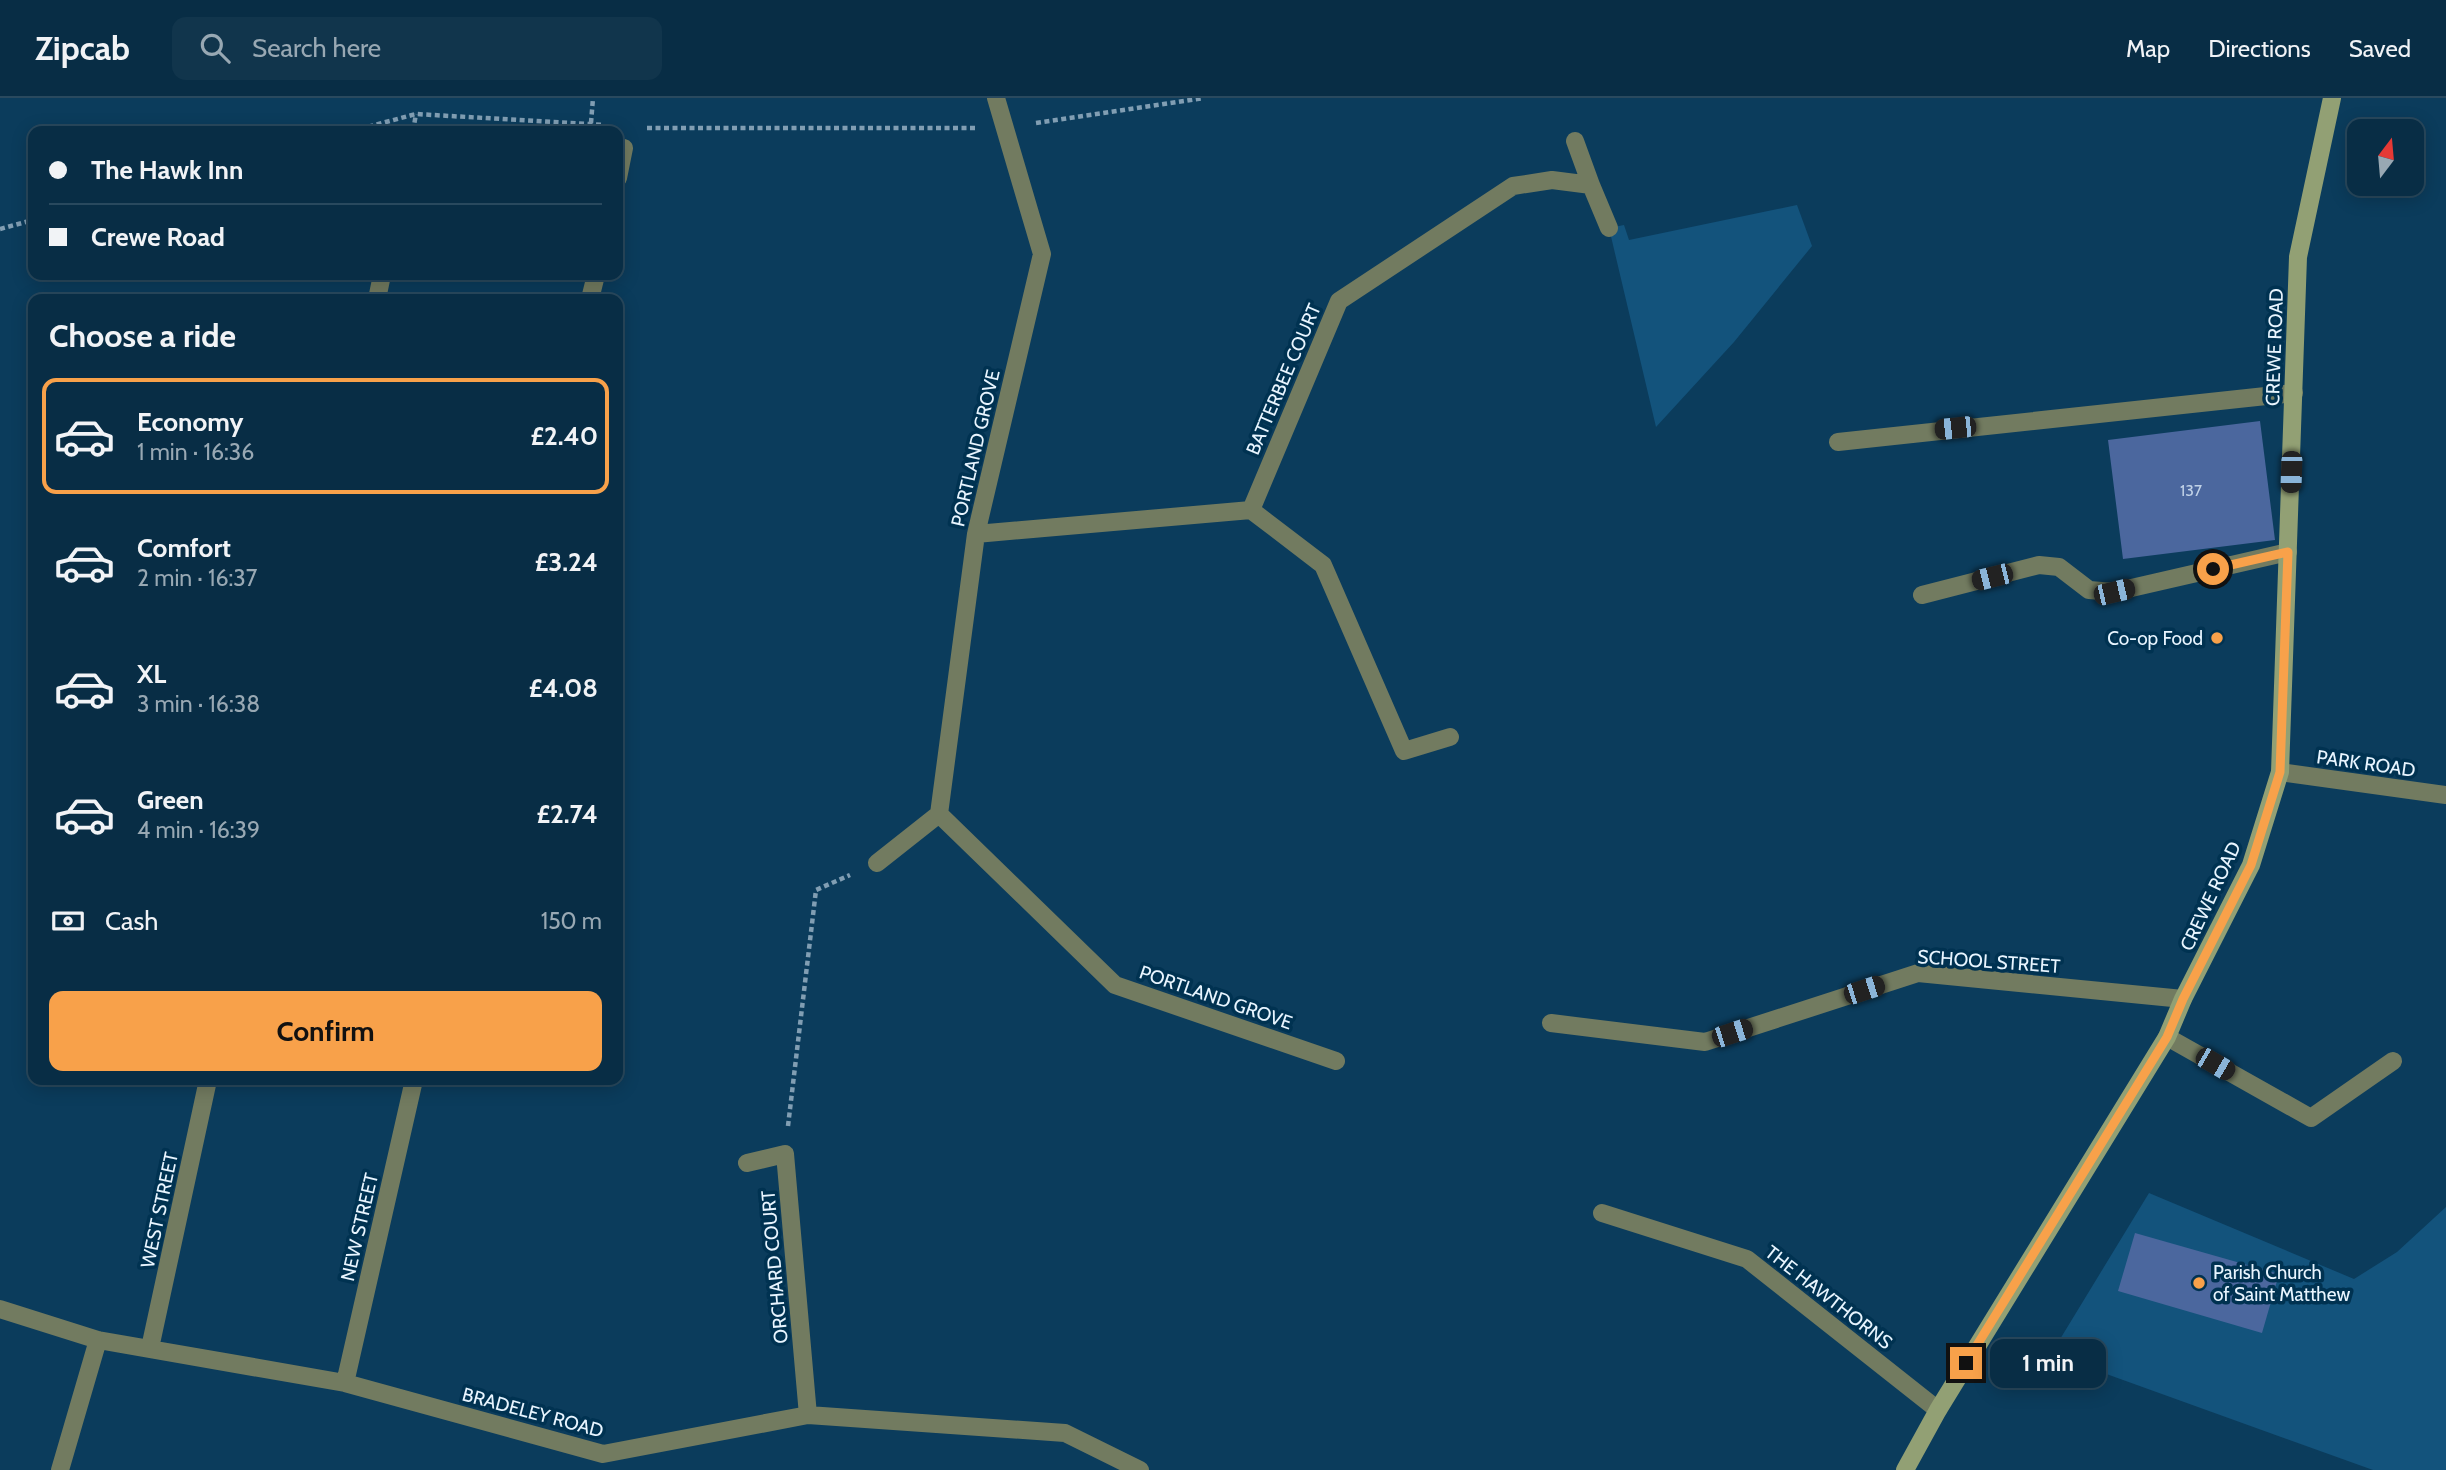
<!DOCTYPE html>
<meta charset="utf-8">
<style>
:root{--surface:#082d45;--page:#11354c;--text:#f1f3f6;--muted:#98a8b3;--line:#29495e;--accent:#f8a14a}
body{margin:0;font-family:Cabin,sans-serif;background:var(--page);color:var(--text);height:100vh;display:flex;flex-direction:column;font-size:26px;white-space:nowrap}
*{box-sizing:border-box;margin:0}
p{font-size:23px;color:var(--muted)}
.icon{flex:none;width:38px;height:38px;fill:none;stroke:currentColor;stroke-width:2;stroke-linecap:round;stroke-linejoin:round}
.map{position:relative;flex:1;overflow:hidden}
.side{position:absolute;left:28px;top:196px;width:595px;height:791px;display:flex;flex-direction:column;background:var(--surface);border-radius:14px;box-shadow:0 4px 18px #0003,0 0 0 2px var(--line)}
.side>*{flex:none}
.hud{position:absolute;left:28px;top:28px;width:595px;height:154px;border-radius:14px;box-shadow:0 4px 18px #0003,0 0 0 2px var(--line);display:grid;align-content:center;height:154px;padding:0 21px;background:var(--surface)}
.needle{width:46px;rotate:16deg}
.tools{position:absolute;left:2347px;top:21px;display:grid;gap:14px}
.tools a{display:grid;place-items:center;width:77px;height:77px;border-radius:14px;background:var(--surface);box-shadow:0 4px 18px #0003,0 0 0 2px var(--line);font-size:35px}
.end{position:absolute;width:32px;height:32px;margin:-16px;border:9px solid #f8a14a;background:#111;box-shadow:0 0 0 4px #111}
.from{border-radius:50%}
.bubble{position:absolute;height:49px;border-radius:14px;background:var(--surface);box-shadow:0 4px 18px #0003,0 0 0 2px var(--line);font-size:23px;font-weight:700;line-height:49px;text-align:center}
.car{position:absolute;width:21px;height:42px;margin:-21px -10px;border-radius:9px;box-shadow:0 0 5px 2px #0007;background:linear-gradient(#222 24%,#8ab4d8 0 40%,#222 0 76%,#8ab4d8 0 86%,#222 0)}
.hud b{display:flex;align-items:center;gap:24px;height:66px;font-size:26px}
.hud b+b{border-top:2px solid var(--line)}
.hud i{width:18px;height:18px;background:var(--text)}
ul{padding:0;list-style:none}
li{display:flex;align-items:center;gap:21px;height:116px;margin:0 14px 10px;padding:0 7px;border:4px solid transparent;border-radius:14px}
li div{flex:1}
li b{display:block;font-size:26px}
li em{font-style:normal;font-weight:700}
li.selected{border-color:var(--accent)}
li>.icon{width:63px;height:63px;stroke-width:1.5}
h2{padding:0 21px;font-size:32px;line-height:84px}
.pay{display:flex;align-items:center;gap:18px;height:77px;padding:0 21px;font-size:26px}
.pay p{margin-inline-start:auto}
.primary-button{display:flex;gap:14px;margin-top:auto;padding:14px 21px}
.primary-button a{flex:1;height:80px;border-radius:14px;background:var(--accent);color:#111;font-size:28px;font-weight:700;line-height:80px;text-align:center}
header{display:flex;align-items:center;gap:42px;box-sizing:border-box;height:98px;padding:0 35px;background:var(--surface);border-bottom:2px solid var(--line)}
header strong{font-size:33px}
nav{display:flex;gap:38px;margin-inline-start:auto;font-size:24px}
.search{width:490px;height:63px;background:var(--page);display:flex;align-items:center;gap:18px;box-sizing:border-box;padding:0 24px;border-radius:14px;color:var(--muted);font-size:26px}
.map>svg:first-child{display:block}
.green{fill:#13537c}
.building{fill:#4b679e}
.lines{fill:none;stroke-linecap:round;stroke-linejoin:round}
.path{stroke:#819eb3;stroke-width:4.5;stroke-dasharray:5 3.5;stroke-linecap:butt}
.lane{stroke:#727b60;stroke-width:18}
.street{stroke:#727b60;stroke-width:18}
.secondary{stroke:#92a074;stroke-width:18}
.route{stroke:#f8a14a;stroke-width:9}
.poi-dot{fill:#f8a14a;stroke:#003251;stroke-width:2.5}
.labels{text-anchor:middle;stroke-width:7;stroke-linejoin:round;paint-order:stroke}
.number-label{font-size:16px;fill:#c1d2e7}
.street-label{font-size:19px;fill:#e8f5ff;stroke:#003251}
.poi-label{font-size:19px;fill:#e8f5ff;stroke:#003251;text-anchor:end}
</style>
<header>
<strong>Zipcab</strong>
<div class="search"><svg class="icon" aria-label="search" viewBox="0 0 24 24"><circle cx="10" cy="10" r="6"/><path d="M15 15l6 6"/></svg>Search here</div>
<nav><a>Map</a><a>Directions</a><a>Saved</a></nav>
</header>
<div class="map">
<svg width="2446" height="1372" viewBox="0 0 2446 1372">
<rect width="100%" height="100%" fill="#0b3c5c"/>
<path class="green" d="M1797 107 1812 148 1734 244 1656 329 1609 130 1624 127 1629 142Z
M2149 1095 2354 1181 2397 1154 2446 1109V1372H2373L2051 1256Z"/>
<path class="building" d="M2260 323 2275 442 2123 461 2108 342Z
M2135 1135 2279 1176 2262 1235 2118 1193Z"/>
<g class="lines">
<path class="path" d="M591 25 593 0
M1036 25 1204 0
M647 30H975
M352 33 416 16 604 27
M413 33 416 16
M0 131 33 122
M788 1028 816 792 850 777"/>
<path class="lane" d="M1838 344 2294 295
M1922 497 2039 467 2059 469 2089 492 2114 494 2288 454"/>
<path class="street" d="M996 0 1042 156 976 436 939 716 1115 887 1336 963
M618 80 624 50
M1591 87 1609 130
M377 201 382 177
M590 201 596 177
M1251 412 1323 467 1404 653 1450 639
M976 436 1251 412 1339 203 1513 88 1552 82 1591 87 1575 43
M2280 674 2446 697
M877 765 939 716
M1551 925 1705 944 1918 875 2183 901
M2167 939 2311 1020 2393 963
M747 1065 785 1056 808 1317
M1602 1115 1747 1161 1938 1312
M0 1211 98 1242 345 1285 603 1356 808 1317 1065 1335 1140 1372
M150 1250 208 982
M345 1285 414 982
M60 1372 98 1242"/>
<path class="secondary" d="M1905 1372 1938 1312 2167 939 2183 901 2251 767 2280 674 2298 159 2332 0"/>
</g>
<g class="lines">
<path class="route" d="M1966 1265 2167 939 2183 901 2251 767 2280 674 2288 454 2213 471"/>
</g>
<g class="poi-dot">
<circle cx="2217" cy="540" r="7"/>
<circle cx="2199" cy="1185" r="7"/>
</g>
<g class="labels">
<g class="number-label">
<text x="2191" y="398">137</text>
</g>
<g class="street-label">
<text transform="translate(2274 249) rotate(-88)" y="7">CREWE ROAD</text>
<text transform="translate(1283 281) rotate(-67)" y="7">BATTERBEE COURT</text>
<text transform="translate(975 350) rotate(-77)" y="7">PORTLAND GROVE</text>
<text transform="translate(2366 665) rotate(8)" y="7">PARK ROAD</text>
<text transform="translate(2210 798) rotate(-65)" y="7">CREWE ROAD</text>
<text transform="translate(1989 863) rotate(4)" y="7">SCHOOL STREET</text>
<text transform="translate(1216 899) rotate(19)" y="7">PORTLAND GROVE</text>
<text transform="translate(159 1112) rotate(-78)" y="7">WEST STREET</text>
<text transform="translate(359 1129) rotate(-77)" y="7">NEW STREET</text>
<text transform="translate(774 1169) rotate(-95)" y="7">ORCHARD COURT</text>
<text transform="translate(1829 1199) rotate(38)" y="7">THE HAWTHORNS</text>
<text transform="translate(533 1314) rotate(15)" y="7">BRADELEY ROAD</text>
</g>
<g class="poi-label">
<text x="2203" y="547">Co-op Food</text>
<text x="2213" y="1181" text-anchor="start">Parish Church<tspan x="2213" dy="22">of Saint Matthew</tspan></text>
</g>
</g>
</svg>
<div class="tools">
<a><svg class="needle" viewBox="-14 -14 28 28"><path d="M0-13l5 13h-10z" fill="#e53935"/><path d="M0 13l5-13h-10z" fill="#98a8b3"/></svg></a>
</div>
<i class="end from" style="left:2213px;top:471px"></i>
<i class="end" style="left:1966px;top:1265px"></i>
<div class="bubble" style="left:1990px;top:1241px;width:116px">1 min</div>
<i class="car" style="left:1955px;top:330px;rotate:264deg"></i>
<i class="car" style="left:2291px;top:374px;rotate:182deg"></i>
<i class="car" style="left:1992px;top:479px;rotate:256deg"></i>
<i class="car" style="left:2114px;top:494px;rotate:77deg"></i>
<i class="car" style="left:1864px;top:892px;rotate:72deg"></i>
<i class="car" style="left:1732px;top:935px;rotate:72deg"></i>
<i class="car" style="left:2215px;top:966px;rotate:120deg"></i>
<div class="hud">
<b><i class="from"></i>The Hawk Inn</b>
<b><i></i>Crewe Road</b>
</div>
<section class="side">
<h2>Choose a ride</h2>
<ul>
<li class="selected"><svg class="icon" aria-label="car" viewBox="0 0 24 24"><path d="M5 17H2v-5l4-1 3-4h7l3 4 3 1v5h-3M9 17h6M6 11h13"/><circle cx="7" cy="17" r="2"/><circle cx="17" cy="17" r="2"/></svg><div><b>Economy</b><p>1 min · 16:36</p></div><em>£2.40</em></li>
<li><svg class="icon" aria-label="car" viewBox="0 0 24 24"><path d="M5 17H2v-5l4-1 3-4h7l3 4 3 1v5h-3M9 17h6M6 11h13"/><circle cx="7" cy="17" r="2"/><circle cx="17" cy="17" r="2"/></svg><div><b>Comfort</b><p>2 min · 16:37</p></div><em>£3.24</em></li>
<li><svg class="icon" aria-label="car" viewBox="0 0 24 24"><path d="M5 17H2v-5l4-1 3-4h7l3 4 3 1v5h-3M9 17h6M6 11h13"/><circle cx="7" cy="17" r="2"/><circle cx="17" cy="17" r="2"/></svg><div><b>XL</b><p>3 min · 16:38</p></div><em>£4.08</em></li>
<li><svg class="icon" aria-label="car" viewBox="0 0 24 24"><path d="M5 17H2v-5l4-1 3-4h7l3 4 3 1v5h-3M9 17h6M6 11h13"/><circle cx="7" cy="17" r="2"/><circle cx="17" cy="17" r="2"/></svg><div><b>Green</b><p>4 min · 16:39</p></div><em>£2.74</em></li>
</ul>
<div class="pay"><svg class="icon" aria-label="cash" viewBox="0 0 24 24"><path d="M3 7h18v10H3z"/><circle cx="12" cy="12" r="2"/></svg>Cash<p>150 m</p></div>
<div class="primary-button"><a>Confirm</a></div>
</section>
</div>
